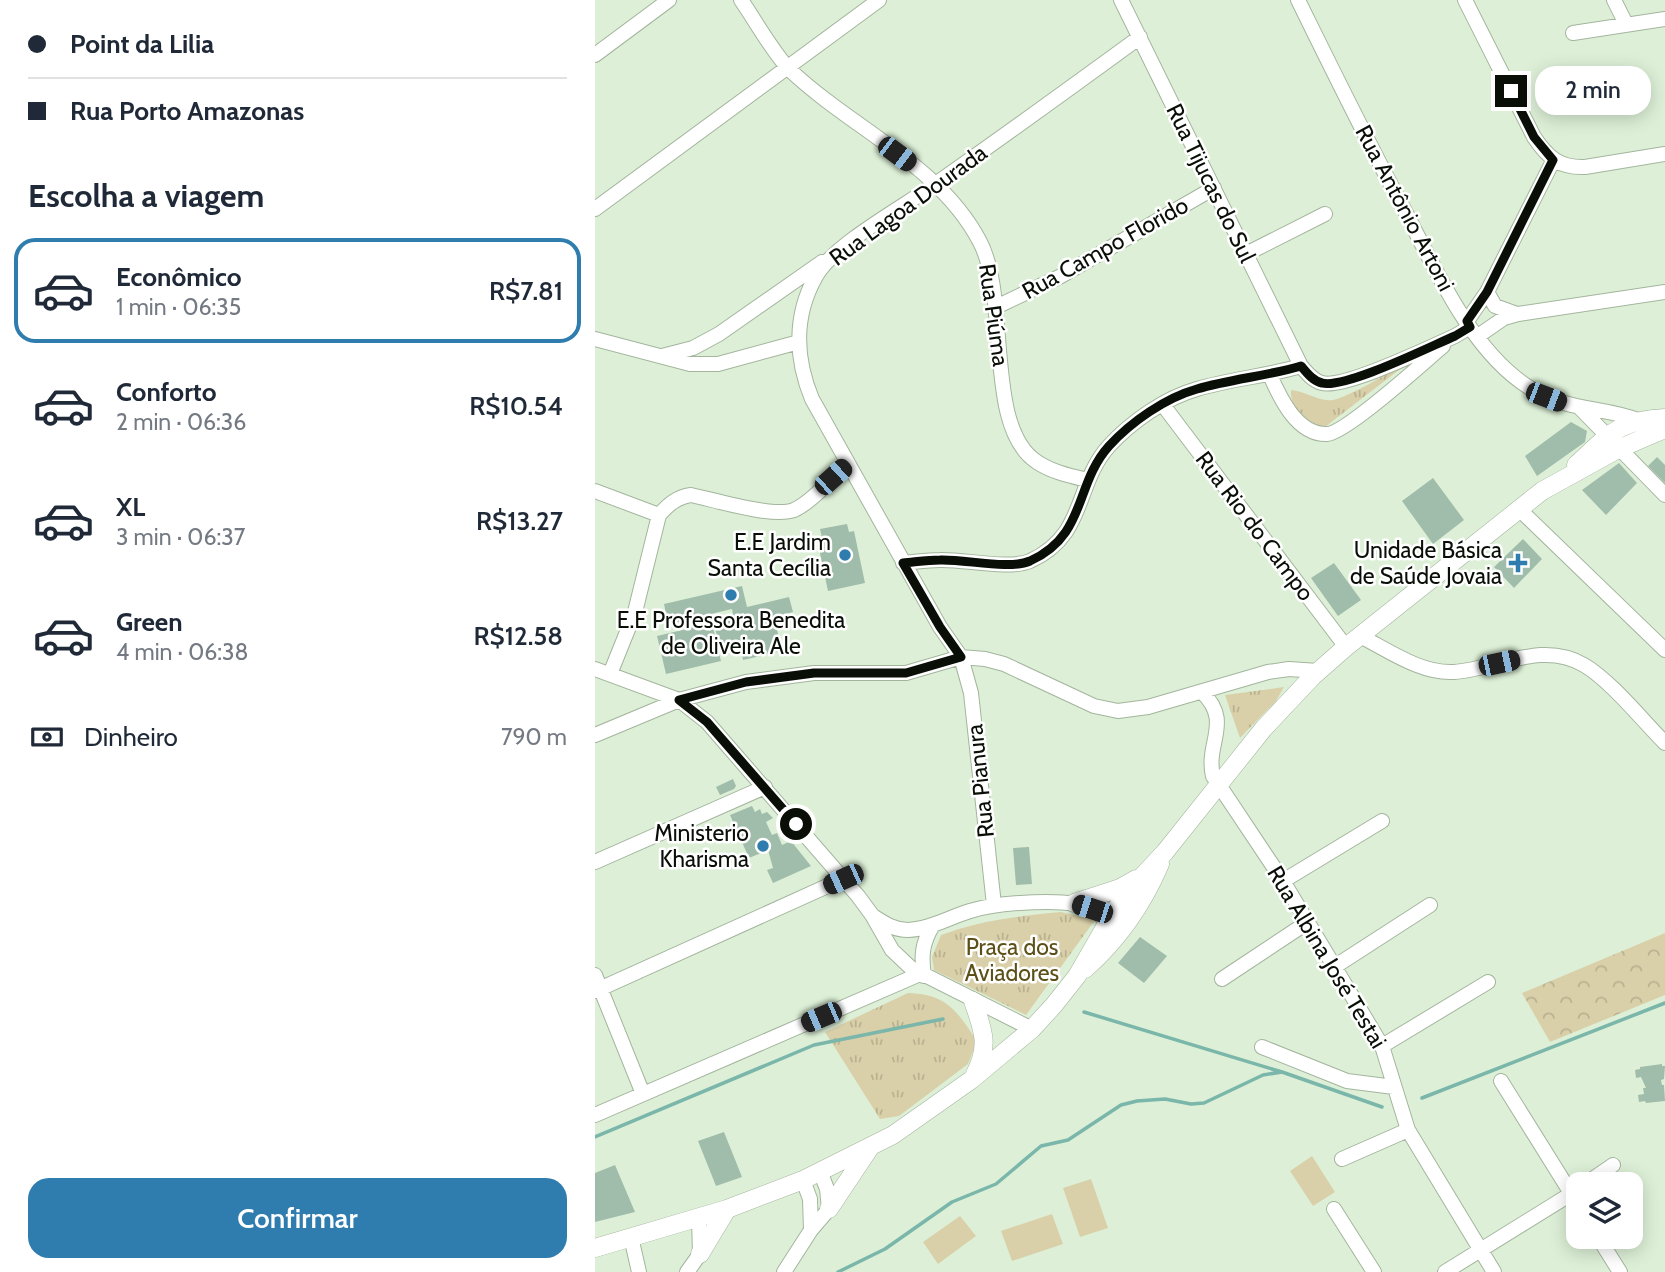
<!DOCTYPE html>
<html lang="pt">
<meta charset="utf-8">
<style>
:root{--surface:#fff;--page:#f6f6f7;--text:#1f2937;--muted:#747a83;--line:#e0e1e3;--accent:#2f7cae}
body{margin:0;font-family:Cabin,sans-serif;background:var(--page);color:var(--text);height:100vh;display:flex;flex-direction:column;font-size:26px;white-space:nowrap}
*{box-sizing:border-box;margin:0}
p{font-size:23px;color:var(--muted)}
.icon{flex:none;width:38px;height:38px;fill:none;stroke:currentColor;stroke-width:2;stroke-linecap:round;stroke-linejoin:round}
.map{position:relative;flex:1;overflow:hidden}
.panel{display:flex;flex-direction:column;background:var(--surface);width:595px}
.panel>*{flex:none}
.banner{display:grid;align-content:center;height:154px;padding:0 28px;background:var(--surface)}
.fabs{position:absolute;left:971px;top:1172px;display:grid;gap:14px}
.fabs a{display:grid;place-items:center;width:77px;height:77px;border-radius:14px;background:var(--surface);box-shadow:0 4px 18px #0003;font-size:35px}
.end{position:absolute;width:32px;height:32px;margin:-16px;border:9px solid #090f07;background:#fff;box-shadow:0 0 0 4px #fff}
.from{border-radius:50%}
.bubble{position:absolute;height:49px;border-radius:21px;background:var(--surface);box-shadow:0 4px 18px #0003;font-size:23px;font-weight:600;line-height:49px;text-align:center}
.car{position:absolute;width:21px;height:42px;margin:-21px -10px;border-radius:9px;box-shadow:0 0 5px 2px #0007;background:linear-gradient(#222 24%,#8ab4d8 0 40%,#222 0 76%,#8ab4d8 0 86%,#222 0)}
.banner b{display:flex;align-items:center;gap:24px;height:66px;font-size:26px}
.banner b+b{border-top:2px solid var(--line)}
.banner i{width:18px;height:18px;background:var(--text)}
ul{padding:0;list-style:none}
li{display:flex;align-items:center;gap:21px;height:105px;margin:0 14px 10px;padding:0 14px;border:4px solid transparent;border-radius:21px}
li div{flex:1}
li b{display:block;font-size:26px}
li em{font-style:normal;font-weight:600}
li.current{border-color:var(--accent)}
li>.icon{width:63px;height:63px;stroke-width:1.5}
h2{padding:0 28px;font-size:32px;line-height:84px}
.pay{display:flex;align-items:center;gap:18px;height:77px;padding:0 28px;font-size:26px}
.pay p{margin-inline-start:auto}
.button{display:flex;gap:14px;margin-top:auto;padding:14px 28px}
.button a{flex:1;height:80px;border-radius:21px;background:var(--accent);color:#fff;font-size:28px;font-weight:600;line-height:80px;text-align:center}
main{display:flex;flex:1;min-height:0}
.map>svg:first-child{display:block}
.forest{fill:url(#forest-crowns)}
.park{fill:url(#park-tufts)}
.pitch{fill:#d9d0a9}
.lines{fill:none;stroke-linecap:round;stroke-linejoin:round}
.stream{stroke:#7ab6a9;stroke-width:3.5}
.building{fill:#a0bcab}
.minor-casing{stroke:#a3b59d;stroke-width:16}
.major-casing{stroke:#a3b59d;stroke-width:19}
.minor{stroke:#fff;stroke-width:14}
.major{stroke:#fff;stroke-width:18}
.route{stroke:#090f07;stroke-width:9}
.poi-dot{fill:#2f7cae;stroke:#fff;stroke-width:2.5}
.labels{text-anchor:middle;stroke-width:5;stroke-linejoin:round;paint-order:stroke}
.street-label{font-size:23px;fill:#090f07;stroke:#fff}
.poi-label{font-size:23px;fill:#090f07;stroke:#fff;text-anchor:end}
.park-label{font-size:23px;fill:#5c5018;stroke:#fff}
</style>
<main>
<section class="panel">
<div class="banner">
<b><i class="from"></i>Point da Lilia</b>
<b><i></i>Rua Porto Amazonas</b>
</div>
<h2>Escolha a viagem</h2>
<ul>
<li class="current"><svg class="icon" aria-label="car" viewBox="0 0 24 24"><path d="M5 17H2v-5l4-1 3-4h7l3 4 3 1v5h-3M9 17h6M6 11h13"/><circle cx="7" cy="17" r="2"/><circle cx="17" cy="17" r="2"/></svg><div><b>Econômico</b><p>1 min · 06:35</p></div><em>R$7.81</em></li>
<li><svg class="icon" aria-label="car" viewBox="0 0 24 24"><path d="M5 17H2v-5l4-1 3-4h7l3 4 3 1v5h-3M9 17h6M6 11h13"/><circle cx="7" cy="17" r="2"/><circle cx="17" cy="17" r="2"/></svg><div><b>Conforto</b><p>2 min · 06:36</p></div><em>R$10.54</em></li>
<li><svg class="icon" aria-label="car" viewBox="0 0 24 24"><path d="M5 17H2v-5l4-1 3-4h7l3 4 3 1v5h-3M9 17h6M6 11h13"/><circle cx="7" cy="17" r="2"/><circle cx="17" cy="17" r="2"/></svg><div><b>XL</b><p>3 min · 06:37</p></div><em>R$13.27</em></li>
<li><svg class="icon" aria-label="car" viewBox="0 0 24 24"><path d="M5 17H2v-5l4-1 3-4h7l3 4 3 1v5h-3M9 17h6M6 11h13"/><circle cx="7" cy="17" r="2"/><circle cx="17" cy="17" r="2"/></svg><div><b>Green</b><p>4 min · 06:38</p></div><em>R$12.58</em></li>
</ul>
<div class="pay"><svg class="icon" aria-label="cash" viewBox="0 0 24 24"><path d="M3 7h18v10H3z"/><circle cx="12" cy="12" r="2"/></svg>Dinheiro<p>790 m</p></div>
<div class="button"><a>Confirmar</a></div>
</section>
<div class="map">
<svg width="1070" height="1272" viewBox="0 0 1070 1272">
<defs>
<pattern id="forest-crowns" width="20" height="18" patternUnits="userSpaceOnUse" patternTransform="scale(1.75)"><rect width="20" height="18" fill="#d9d0a9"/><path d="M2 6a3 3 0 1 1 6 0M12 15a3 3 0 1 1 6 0" fill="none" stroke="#b9b190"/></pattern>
<pattern id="park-tufts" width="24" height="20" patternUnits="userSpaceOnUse" patternTransform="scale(1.75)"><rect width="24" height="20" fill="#d9d0a9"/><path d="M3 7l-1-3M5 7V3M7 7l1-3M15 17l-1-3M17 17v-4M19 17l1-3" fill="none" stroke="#b9b190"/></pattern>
</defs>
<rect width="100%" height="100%" fill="#ddf0d7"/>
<path class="forest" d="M1070 933V995L955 1042 927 993Z"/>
<path class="park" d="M813 363 726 430C710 419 695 411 696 390 711 391 723 402 738 400 752 398 798 370 813 363Z
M689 687 681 701 645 738 630 695Z
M466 912 500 920 431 1015 339 970 337 957 346 935C386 920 424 916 466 912Z
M313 993C352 994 362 1011 382 1041L373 1064 304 1116 285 1119 230 1032Z"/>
<path class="pitch" d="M717 1156 740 1192 718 1206 695 1171Z
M496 1179 513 1228 485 1237 468 1188Z
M457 1214 468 1244 417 1261 406 1231Z
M365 1216 381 1236 343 1264 328 1242Z"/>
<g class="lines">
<path class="stream" d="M489 1012 687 1072 787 1107
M827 1098 1070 1003
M0 1137 219 1045 348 1019
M243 1272 290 1249 357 1202 401 1184 446 1146 473 1140 526 1105 542 1101 570 1099 596 1104 609 1103 668 1075 687 1072"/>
</g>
<path class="building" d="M976 422 992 431 990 442 942 476 930 456Z
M1062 457 1070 465V483L1053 466Z
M1024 463 1042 483 1011 515 987 490Z
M838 478 869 520 838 544 807 501Z
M252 524 254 532 259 531 270 583 233 591 222 539 227 538 225 529Z
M928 539 947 559 919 588 899 567Z
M739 563 766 600 743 616 716 578Z
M147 586 152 607 194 597 198 612 179 617 187 651 148 660 144 640 124 644 119 624 139 620 137 609 73 624 69 604Z
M117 623 126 661 71 674 62 636Z
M138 779 141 786 139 789 125 795 121 787Z
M157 806 160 812 165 809 167 814 172 812 178 818 171 822 177 835 182 833 187 845 196 841 216 866 178 883 172 870 178 868 173 850 154 858 135 815Z
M434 847 437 884 421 885 418 848Z
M545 937 572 956 549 983 523 963Z
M1067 1064V1066H1070L1069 1079 1066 1080 1067 1085H1069L1070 1101 1051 1103 1050 1101 1044 1102 1043 1095 1049 1094 1048 1088H1051L1046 1077 1041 1078 1040 1070 1045 1069V1067Z
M129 1132 147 1177 121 1186 103 1141Z
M20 1165 40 1212 0 1222V1173Z"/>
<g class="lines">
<defs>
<path id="minor" d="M146 0C160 20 178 53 195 70 256 128 345 165 385 242 415 299 389 428 442 462 457 472 475 476 492 480
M526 0 706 366C712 373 718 381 727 383 750 389 835 347 860 336L875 327
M703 0C738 71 773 143 811 213 841 271 878 353 935 388 974 412 1008 406 1046 421
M870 0 939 137C953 158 965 168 990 167L1070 154
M1019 0 1031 24
M978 33 1070 19
M0 55 74 0
M0 209 284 0
M651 254 730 214
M892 292 900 306 922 314
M401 307 466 276 619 188
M872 321 892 292 958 161
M883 336 909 318 923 314 1070 292
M0 339 95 364H123L204 342
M67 356 98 348 124 334 227 262
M675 375C685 398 702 435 732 434 751 433 829 362 848 346
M568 405 751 647
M985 408 1070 495
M0 491 64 515
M925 510 1070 650
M308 563C320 562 333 560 345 560 369 559 414 570 435 561 492 535 479 485 514 446 536 422 570 398 602 389 636 379 672 376 706 366
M765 636C793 650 826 674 859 672 902 669 947 640 989 665 1016 681 1047 720 1070 743
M0 669 84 700 112 722 263 896 277 915 297 950 316 968 437 1029
M15 674 40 612 64 515C74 504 82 497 96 495 120 500 178 518 199 510 217 502 239 476 253 463
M607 692C638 722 610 743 618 776L688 881 787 1046 813 1130 899 1272
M0 735 84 700 151 682 219 673H311L366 657 390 659 409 664 499 706 523 711 553 707 673 672 694 669 723 671
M0 862 170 787
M688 881 787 821
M399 905 376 693 366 657 345 627 217 399C200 358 199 315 221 276 239 244 310 206 342 183 410 135 478 86 545 37
M278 916C289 923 299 930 313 930 335 929 355 917 375 911 401 903 476 896 498 910 506 914 512 922 517 929
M739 967 835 905
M0 975 48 1094
M329 976C326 956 327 943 338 925
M627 979 713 922
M0 991 248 879
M787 1046 893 982
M667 1047 752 1081 799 1087
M906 1081 984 1206
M0 1115 325 974
M747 1159 813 1130
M208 1180 215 1199 216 1230
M989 1185 1018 1165
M739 1209 779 1272
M36 1237 44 1272
M1003 1237 1025 1272
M92 1272 105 1254 104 1218
M189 1272 216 1230 234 1209 232 1189 225 1171
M850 1272 984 1189"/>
<path id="major" d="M981 465C1014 435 1023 420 1070 418
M479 903 525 888 541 879
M490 969C524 939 547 906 565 864
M378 1001C388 1030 395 1045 380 1074
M234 1209 274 1149
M0 1248 132 1209 208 1180 298 1135 376 1080 437 1029 459 1005 482 976 520 910 542 882 570 852 669 728 718 676 751 647 947 491 1023 449 1070 429
M105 1254 132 1209"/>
</defs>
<use href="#minor" class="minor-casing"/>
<use href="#major" class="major-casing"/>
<use href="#minor" class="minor"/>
<use href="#major" class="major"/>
</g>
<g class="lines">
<path class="route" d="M201 824 112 722 84 700 151 682 219 673H311L366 657 345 627 308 563C320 562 333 560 345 560 370 559 414 570 435 561 492 535 479 485 514 446 536 422 570 398 602 389 636 379 672 376 706 366 712 373 718 381 727 383 750 389 834 347 860 336L875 327 872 321 892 292 958 160 939 137 916 91"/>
</g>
<g class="poi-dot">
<circle cx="250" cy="555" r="7"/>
<path d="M919.5 552.5h7v7h7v7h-7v7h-7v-7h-7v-7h7z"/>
<circle cx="136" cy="595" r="7"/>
<circle cx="168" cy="846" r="7"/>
</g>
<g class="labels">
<g class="street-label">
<text transform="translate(616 183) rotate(64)" y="8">Rua Tijucas do Sul</text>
<text transform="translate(313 205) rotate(-36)" y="8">Rua Lagoa Dourada</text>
<text transform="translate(810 208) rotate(62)" y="8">Rua Antônio Artoni</text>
<text transform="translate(510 248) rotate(-29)" y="8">Rua Campo Florido</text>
<text transform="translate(399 315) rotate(82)" y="8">Rua Piúma</text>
<text transform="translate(660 526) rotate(53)" y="8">Rua Rio do Campo</text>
<text transform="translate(385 781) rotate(-96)" y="8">Rua Pianura</text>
<text transform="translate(732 957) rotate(59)" y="8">Rua Albina José Testai</text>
</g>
<g class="poi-label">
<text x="236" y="550">E.E Jardim<tspan x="236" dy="26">Santa Cecília</tspan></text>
<text x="907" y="558">Unidade Básica<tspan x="907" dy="26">de Saúde Jovaia</tspan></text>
<text x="136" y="628" text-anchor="middle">E.E Professora Benedita<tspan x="136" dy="26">de Oliveira Ale</tspan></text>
<text x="154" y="841">Ministerio<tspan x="154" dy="26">Kharisma</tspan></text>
</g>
<g class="park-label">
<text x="417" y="955">Praça dos<tspan x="417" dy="26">Aviadores</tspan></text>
</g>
</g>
</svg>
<div class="fabs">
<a><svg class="icon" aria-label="layers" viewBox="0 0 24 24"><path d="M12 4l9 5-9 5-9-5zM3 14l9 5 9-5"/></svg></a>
</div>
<i class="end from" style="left:201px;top:824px"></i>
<i class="end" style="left:916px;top:91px"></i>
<div class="bubble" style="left:940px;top:66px;width:116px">2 min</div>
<i class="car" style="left:302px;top:154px;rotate:127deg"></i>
<i class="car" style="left:951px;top:397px;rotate:111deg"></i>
<i class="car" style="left:238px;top:477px;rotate:48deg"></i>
<i class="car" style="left:904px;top:663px;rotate:78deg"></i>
<i class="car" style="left:248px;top:879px;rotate:246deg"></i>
<i class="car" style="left:497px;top:909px;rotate:288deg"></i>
<i class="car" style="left:226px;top:1017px;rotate:247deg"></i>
</div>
</main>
